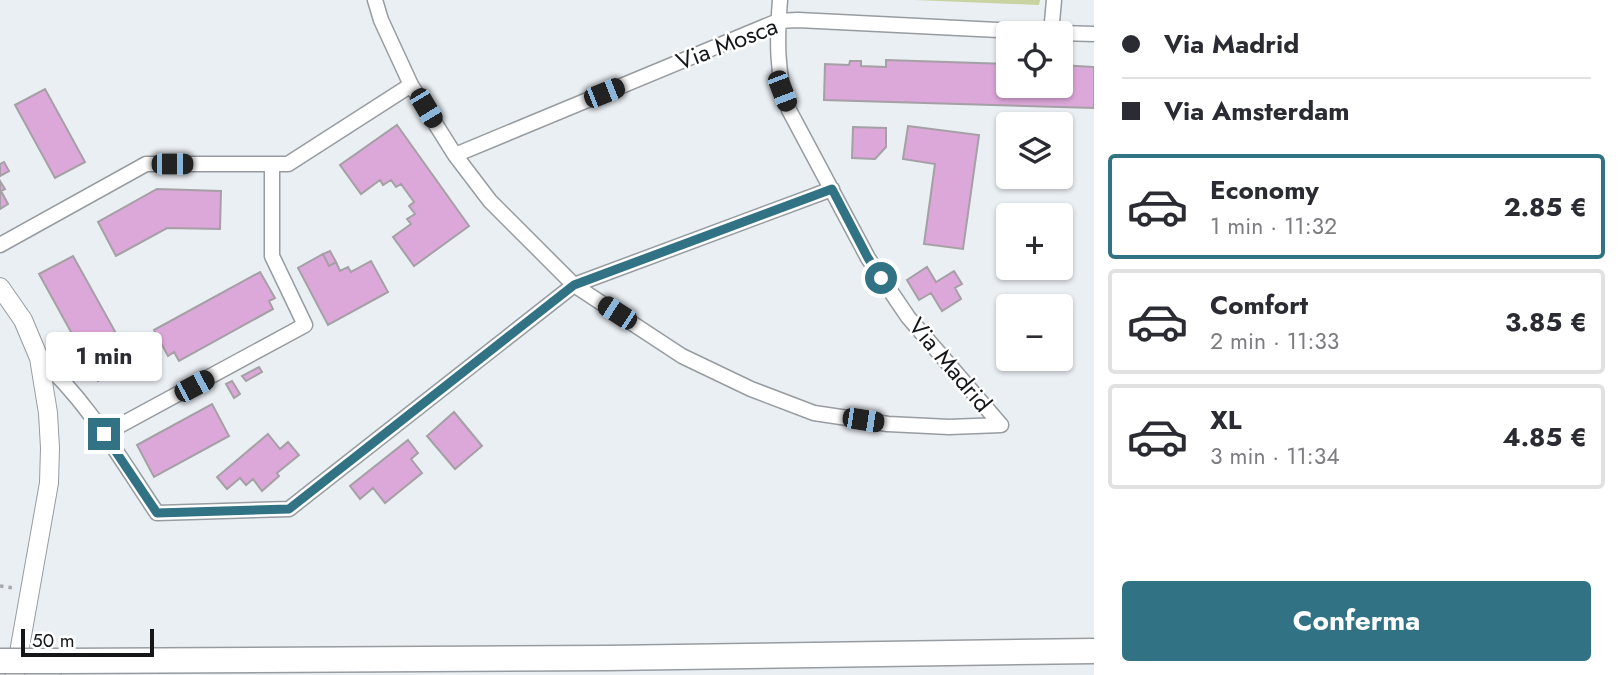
<!DOCTYPE html>
<html lang="it">
<meta charset="utf-8">
<style>
:root{--surface:#fff;--page:#f7f7f7;--text:#2b2b33;--muted:#7c7c81;--line:#e1e1e2;--accent:#317385}
body{margin:0;font-family:Jost,sans-serif;background:var(--page);color:var(--text);height:100vh;display:flex;flex-direction:column;font-size:26px;white-space:nowrap}
*{box-sizing:border-box;margin:0}
p{font-size:23px;color:var(--muted)}
.icon{flex:none;width:38px;height:38px;fill:none;stroke:currentColor;stroke-width:2;stroke-linecap:round;stroke-linejoin:round}
.map{position:relative;flex:1;overflow:hidden}
.details{display:flex;flex-direction:column;background:var(--surface);width:525px}
.details>*{flex:none}
.top-card{display:grid;align-content:center;height:154px;padding:0 28px;background:var(--surface)}
.buttons{position:absolute;left:996px;top:21px;display:grid;gap:14px}
.buttons a{display:grid;place-items:center;width:77px;height:77px;border-radius:7px;background:var(--surface);box-shadow:0 2px 5px #0004;font-size:35px}
.scale{position:absolute;left:21px;bottom:18px;width:133px;box-sizing:border-box;padding-left:7px;border:4px solid #141618;border-top:0;font-size:19px;line-height:24px;white-space:nowrap;color:#141618;-webkit-text-stroke:5px #fff;paint-order:stroke}
.end{position:absolute;width:32px;height:32px;margin:-16px;border:9px solid #317385;background:#fff;box-shadow:0 0 0 4px #fff}
.from{border-radius:50%}
.bubble{position:absolute;height:49px;border-radius:7px;background:var(--surface);box-shadow:0 2px 5px #0004;font-size:23px;font-weight:700;line-height:49px;text-align:center}
.car{position:absolute;width:21px;height:42px;margin:-21px -10px;border-radius:9px;box-shadow:0 0 5px 2px #0007;background:linear-gradient(#222 24%,#8ab4d8 0 40%,#222 0 76%,#8ab4d8 0 86%,#222 0)}
.top-card b{display:flex;align-items:center;gap:24px;height:66px;font-size:26px}
.top-card b+b{border-top:2px solid var(--line)}
.top-card i{width:18px;height:18px;background:var(--text)}
ul{padding:0;list-style:none}
li{display:flex;align-items:center;gap:21px;height:105px;margin:0 14px 10px;padding:0 14px;border:4px solid var(--line);border-radius:7px}
li div{flex:1}
li b{display:block;font-size:26px}
li em{font-style:normal;font-weight:700}
li.selected{border-color:var(--accent)}
li>.icon{width:63px;height:63px;stroke-width:1.5}
.primary-button{display:flex;gap:14px;margin-top:auto;padding:14px 28px}
.primary-button a{flex:1;height:80px;border-radius:7px;background:var(--accent);color:#fff;font-size:28px;font-weight:700;line-height:80px;text-align:center}
main{display:flex;flex:1;min-height:0}
.map>svg:first-child{display:block}
.green{fill:#c7d3a1}
.building{fill:#dca7d9;stroke:#a5a0a5;stroke-width:2}
.lines{fill:none;stroke-linecap:round;stroke-linejoin:round}
.minor-casing{stroke:#979ca1;stroke-width:17}
.tertiary-casing{stroke:#979ca1;stroke-width:20}
.trunk-casing{stroke:#979ca1;stroke-width:27}
.path{stroke:#a5a9ad;stroke-width:3.5;stroke-dasharray:3.5 5;stroke-linecap:butt}
.minor{stroke:#fff;stroke-width:14}
.tertiary{stroke:#fff;stroke-width:18}
.trunk{stroke:#fff;stroke-width:24}
.trunk-bridge-casing{stroke:#979ca1;stroke-width:27;stroke-linecap:butt}
.trunk-bridge{stroke:#fff;stroke-width:24}
.route{stroke:#317385;stroke-width:9}
.labels{text-anchor:middle;stroke-width:5;stroke-linejoin:round;paint-order:stroke}
.street-label{font-size:24px;fill:#141618;stroke:#fff}
</style>
<main>
<div class="map">
<svg width="1094" height="675" viewBox="0 0 1094 675">
<rect width="100%" height="100%" fill="#eaeff4"/>
<path class="green" d="M914 0H1040L1039 5Z"/>
<path class="building" d="M886 60 1008 64V86H1060V65L1094 67V108L824 100 825 64 849 65 850 61H861V66L886 67Z
M45 89 85 162 55 178 15 105Z
M397 125 469 226 414 266 393 237 411 224 407 219 415 214 409 206 414 202 401 184 396 187 391 180 383 185 380 180 361 194 340 165Z
M908 126 979 135 963 249 924 244 935 164 903 159Z
M853 127 886 128V147L875 159 852 158Z
M4 162 9 171 0 176V164Z
M0 181 5 189 1 191 8 204 0 209Z
M157 189 221 191 220 229 167 228 116 256 98 222Z
M330 251 336 262 329 266 323 254Z
M323 254 329 266 336 262 340 271 348 267 351 272 371 261 388 292 328 325 298 268Z
M73 256 132 362 98 381 39 274Z
M927 267 936 282 954 271 962 284 955 288 961 299 942 311 931 293 919 300 907 280Z
M260 272 275 298 269 301 273 309 179 361 174 352 168 356 154 330Z
M259 367 262 372 246 381 242 376Z
M232 381 240 394 234 398 226 384Z
M212 404 229 436 154 477 137 445Z
M454 412 482 446 455 469 427 436Z
M268 434 280 449 288 442 299 455 277 473 279 476 262 491 253 479 246 485 240 478 227 489 217 477Z
M408 440 418 453 411 459 422 473 385 503 373 488 360 499 350 486Z"/>
<g class="lines">
<defs>
<path id="minor" d="M375 0 381 20 411 85 455 155 490 201 574 285 682 356 751 389 814 413 888 424 949 427 1001 425
M780 0C777 37 776 75 789 110L868 258 908 317 1001 425
M1051 33 1054 0
M1060 33 1094 34
M455 155 778 21 798 20 1058 33
M0 245 146 164H288L411 85
M39 358C88 401 121 460 157 513L289 509 574 285 832 189
M104 434 305 325 272 256V164"/>
<path id="tertiary" d="M0 287 23 320 39 358 48 413 50 448 49 483 15 675"/>
<path id="trunk" d="M62 661 608 658 1094 651"/>
</defs>
<use href="#minor" class="minor-casing"/>
<use href="#tertiary" class="tertiary-casing"/>
<use href="#trunk" class="trunk-casing"/>
<path class="path" d="M0 586 14 588"/>
<use href="#minor" class="minor"/>
<use href="#tertiary" class="tertiary"/>
<use href="#trunk" class="trunk"/>
<defs>
<path id="trunk-bridge" d="M0 661H62"/>
</defs>
<use href="#trunk-bridge" class="trunk-bridge-casing"/>
<use href="#trunk-bridge" class="trunk-bridge"/>
</g>
<g class="lines">
<path class="route" d="M104 434 157 513 289 509 574 285 832 189 868 258 881 278"/>
</g>
<g class="labels">
<g class="street-label">
<text transform="translate(727 44) rotate(-21)" y="8">Via Mosca</text>
<text transform="translate(950 365) rotate(50)" y="8">Via Madrid</text>
</g>
</g>
</svg>
<div class="buttons">
<a><svg class="icon" aria-label="locate" viewBox="0 0 24 24"><circle cx="12" cy="12" r="6"/><path d="M12 2v4M12 18v4M2 12h4M18 12h4"/></svg></a>
<a><svg class="icon" aria-label="layers" viewBox="0 0 24 24"><path d="M12 4l9 5-9 5-9-5zM3 14l9 5 9-5"/></svg></a>
<a>+</a>
<a>−</a>
</div>
<div class="scale">50 m</div>
<i class="end from" style="left:881px;top:278px"></i>
<i class="end" style="left:104px;top:434px"></i>
<div class="bubble" style="left:46px;top:332px;width:116px">1 min</div>
<i class="car" style="left:782px;top:91px;rotate:159deg"></i>
<i class="car" style="left:604px;top:93px;rotate:68deg"></i>
<i class="car" style="left:426px;top:108px;rotate:149deg"></i>
<i class="car" style="left:172px;top:164px;rotate:90deg"></i>
<i class="car" style="left:617px;top:313px;rotate:303deg"></i>
<i class="car" style="left:194px;top:386px;rotate:62deg"></i>
<i class="car" style="left:863px;top:420px;rotate:99deg"></i>
</div>
<section class="details">
<div class="top-card">
<b><i class="from"></i>Via Madrid</b>
<b><i></i>Via Amsterdam</b>
</div>
<ul>
<li class="selected"><svg class="icon" aria-label="car" viewBox="0 0 24 24"><path d="M5 17H2v-5l4-1 3-4h7l3 4 3 1v5h-3M9 17h6M6 11h13"/><circle cx="7" cy="17" r="2"/><circle cx="17" cy="17" r="2"/></svg><div><b>Economy</b><p>1 min · 11:32</p></div><em>2.85 €</em></li>
<li><svg class="icon" aria-label="car" viewBox="0 0 24 24"><path d="M5 17H2v-5l4-1 3-4h7l3 4 3 1v5h-3M9 17h6M6 11h13"/><circle cx="7" cy="17" r="2"/><circle cx="17" cy="17" r="2"/></svg><div><b>Comfort</b><p>2 min · 11:33</p></div><em>3.85 €</em></li>
<li><svg class="icon" aria-label="car" viewBox="0 0 24 24"><path d="M5 17H2v-5l4-1 3-4h7l3 4 3 1v5h-3M9 17h6M6 11h13"/><circle cx="7" cy="17" r="2"/><circle cx="17" cy="17" r="2"/></svg><div><b>XL</b><p>3 min · 11:34</p></div><em>4.85 €</em></li>
</ul>
<div class="primary-button"><a>Conferma</a></div>
</section>
</main>
